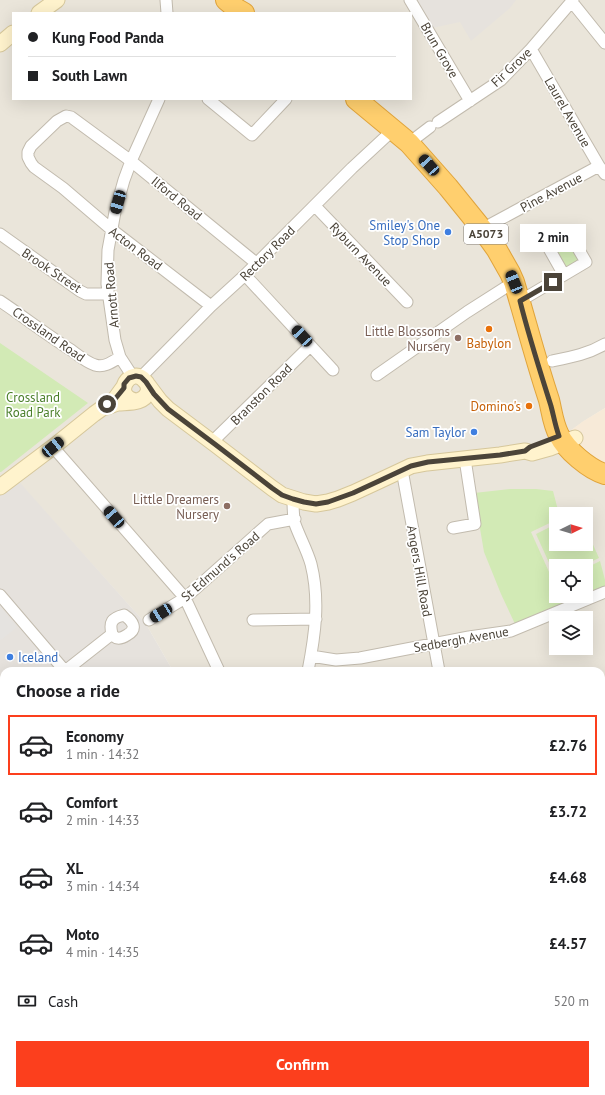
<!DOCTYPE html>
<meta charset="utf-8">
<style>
:root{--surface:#fff;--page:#f2f2f2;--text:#202124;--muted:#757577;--line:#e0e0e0;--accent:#fc3f1d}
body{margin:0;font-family:"PT Sans",sans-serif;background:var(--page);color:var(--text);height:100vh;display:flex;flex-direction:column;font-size:15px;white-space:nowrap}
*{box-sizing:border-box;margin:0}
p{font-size:13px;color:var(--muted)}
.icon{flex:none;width:22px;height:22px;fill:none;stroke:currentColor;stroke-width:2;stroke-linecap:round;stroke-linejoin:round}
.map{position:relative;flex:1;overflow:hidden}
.sheet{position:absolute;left:0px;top:667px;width:605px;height:428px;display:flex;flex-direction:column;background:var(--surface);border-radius:12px 12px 0 0;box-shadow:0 4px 16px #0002}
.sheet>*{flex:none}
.guide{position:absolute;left:12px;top:12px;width:400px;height:88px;border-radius:0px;box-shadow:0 4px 16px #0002;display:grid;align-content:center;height:88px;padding:0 16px;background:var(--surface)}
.needle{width:26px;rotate:85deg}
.fabs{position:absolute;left:549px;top:507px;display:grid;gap:8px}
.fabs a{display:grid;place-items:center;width:44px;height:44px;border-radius:0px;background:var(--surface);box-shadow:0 4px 16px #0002;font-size:20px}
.end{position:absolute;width:18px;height:18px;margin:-9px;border:5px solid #4b4439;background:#fff;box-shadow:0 0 0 2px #fff}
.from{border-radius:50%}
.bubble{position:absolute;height:28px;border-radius:0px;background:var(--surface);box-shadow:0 4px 16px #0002;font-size:13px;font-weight:700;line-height:28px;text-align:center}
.car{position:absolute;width:12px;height:24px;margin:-12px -6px;border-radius:5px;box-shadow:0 0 3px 1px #0007;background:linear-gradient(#222 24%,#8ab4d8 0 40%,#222 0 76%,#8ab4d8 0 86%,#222 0)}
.guide b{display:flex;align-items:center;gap:14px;height:38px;font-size:15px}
.guide b+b{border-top:1px solid var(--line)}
.guide i{width:10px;height:10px;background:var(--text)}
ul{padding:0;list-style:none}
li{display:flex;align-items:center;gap:12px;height:60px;margin:0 8px 6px;padding:0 8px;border:2px solid transparent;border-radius:0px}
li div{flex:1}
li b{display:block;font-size:15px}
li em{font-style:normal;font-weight:700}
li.active{border-color:var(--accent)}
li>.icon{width:36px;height:36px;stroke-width:1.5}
h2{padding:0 16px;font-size:18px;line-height:48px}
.pay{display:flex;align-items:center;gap:10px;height:44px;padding:0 16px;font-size:15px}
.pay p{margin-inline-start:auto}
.action{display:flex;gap:8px;margin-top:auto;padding:8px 16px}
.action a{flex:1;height:46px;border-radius:0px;background:var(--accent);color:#fff;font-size:16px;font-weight:700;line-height:46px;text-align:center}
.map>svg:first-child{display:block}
.residential{fill:#eae5da;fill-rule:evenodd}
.commercial{fill:#f7ead8}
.industrial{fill:#e6e2dd}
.green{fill:#d2eab5}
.parking{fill:#e5e3e0}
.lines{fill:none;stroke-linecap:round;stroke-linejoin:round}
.street-casing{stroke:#c2bbae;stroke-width:13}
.secondary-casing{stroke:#d6c79b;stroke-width:17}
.highway-casing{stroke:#e0a43c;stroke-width:22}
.street{stroke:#fff;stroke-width:11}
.secondary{stroke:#fff3cd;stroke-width:15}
.highway{stroke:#ffcf6e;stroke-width:20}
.route{stroke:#4b4439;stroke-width:5}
.shop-dot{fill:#3f7fe0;stroke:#fff;stroke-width:1.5}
.food-dot{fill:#e8710a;stroke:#fff;stroke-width:1.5}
.education-dot{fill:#8d6e63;stroke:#fff;stroke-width:1.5}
.labels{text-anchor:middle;stroke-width:3.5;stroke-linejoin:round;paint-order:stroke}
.shield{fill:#fff;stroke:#817c74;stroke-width:1}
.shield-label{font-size:12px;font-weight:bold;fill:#4b4439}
.street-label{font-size:13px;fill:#4b4439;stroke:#fff}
.shop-label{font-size:13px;fill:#366cbe;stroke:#fff;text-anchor:end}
.education-label{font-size:13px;fill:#785e54;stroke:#fff;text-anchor:end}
.food-label{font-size:13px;fill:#c56008;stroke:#fff}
.park-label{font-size:13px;fill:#4a7f2a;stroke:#fff}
</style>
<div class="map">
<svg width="605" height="1095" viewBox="0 0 605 1095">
<rect width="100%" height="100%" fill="#f6f3ec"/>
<path class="residential" d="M0 0H605V408L584 421 570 431 563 421 555 426 605 474V1095H149L148 1091H601V671H173L146 624 14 477 0 488ZM13 13H411V99H13ZM556 514H586V544H556ZM556 566H586V596H556ZM556 618H586V648H556Z"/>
<path class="commercial" d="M605 408V466L580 444 570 431 582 422Z"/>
<path class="industrial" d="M410 0H516L510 8 471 41 460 22 427 29Z
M14 476 146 624 173 671H4V1091H148L149 1095H0V488Z"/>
<path class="green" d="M569 233 586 262 564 275 547 245Z
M0 343 88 403 1 472H0Z
M510 489H536L553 491 559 514H556V520L531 532 554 583H556V596H581L515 624 501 594 484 552 474 493Z
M556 524V544H586V529L599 558 582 566H556V578L536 534Z
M600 561 605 580V586L586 594V568Z"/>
<path class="parking" d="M0 607 17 627 1 640 0 639Z"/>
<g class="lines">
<defs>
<path id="street" d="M166 0 167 13
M410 0 470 101
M572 2 605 43
M531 49 599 166 605 174
M208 99 252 135 286 99
M438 122 501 80 531 49 573 0
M409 143 430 127
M315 206 407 302
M482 229 599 166
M0 234 80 291 86 294H108
M245 275 333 370
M0 301C24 317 47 335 71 350 78 355 86 362 95 365 104 368 112 362 120 357
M520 301 586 262 569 233 547 245 564 275
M211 306 111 229 63 188 34 167 31 163 28 157V152L31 146 57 121 66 116 71 117 131 161 256 263
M552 361C572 357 588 354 605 344
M377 375 467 312 514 282
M133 377 120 357 115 340 107 284 108 250 115 212 124 180 131 161 159 99
M141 377 211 306 245 275 352 168 393 130
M212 442 310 346
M53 447 185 598 219 671
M402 470 439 671
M293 499C293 507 293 516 295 524 300 538 307 550 311 564 320 600 315 635 308 671
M453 528 475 524 465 459
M0 595 65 671
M124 615C133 621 138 629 127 635 124 637 121 639 117 638 116 638 112 635 112 634 109 622 112 618 124 615Z
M149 620 185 598 268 524 295 519
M253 620 316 619
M311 656 336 660 360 658 469 637 511 631 605 592
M65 671 112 634
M601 711 605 710
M601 781 605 772
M601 883 605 884
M0 1002 4 999
M85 1091 86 1095
M272 1095V1091
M390 1095V1091
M519 1095V1091"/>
<path id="secondary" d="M39 13 57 0
M0 44 13 33
M148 385 160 401 168 409 216 445 272 488 282 495 304 502 316 504 328 502 338 499 353 493 379 481 411 466 427 463 500 455 525 451 532 453 550 448 575 438
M106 407C110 406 114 404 118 403 128 402 144 404 148 392 149 388 148 384 145 381 131 364 110 396 136 401
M0 487 53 447 94 414 115 399 123 388"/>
<path id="highway" d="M226 0 237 9 244 13
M356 99 409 143 448 187 482 229 497 250 510 273 514 282C526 322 536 361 549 400 552 412 553 424 559 435 566 450 590 470 605 474"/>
</defs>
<use href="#street" class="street-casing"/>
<use href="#secondary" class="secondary-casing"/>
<use href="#highway" class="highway-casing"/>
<use href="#street" class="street"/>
<use href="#secondary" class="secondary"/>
<use href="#highway" class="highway"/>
</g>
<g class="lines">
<path class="route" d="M107 404 115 399 124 388V384L129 378 136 376 141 377 146 382 154 394 168 409 216 445 272 488 282 495 293 499 304 502 316 504 328 502 353 493 379 481 411 466 428 462 500 455 525 451 530 447 559 436C555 425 554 417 551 406 540 371 529 337 520 301L553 282"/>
</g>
<g class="shop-dot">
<circle cx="448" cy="232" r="4"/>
<circle cx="474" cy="432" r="4"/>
<circle cx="10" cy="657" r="4"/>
</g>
<g class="food-dot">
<circle cx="489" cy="329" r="4"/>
<circle cx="529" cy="406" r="4"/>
</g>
<g class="education-dot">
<circle cx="458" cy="338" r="4"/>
<circle cx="227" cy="506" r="4"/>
</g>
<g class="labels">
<rect class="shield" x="464" y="224" width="44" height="20" rx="3"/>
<g class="shield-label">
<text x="486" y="238">A5073</text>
</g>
<g class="street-label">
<text transform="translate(440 50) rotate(60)" y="5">Brun Grove</text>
<text transform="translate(511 67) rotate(-43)" y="5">Fir Grove</text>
<text transform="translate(568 112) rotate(60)" y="5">Laurel Avenue</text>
<text transform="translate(551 192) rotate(-28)" y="5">Pine Avenue</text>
<text transform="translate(177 198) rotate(39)" y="5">Ilford Road</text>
<text transform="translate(136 248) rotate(37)" y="5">Acton Road</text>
<text transform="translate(267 253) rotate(-45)" y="5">Rectory Road</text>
<text transform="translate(361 254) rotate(46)" y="5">Ryburn Avenue</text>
<text transform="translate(52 270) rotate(34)" y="5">Brook Street</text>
<text transform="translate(111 295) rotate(-95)" y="5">Arnott Road</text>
<text transform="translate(49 334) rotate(35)" y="5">Crossland Road</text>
<text transform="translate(261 394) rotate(-45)" y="5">Branston Road</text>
<text transform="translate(220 566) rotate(-41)" y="5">St Edmund's Road</text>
<text transform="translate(420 571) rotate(80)" y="5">Angers Hill Road</text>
<text transform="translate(461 639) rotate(-10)" y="5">Sedbergh Avenue</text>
</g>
<g class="shop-label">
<text x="440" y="230">Smiley's One<tspan x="440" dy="15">Stop Shop</tspan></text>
<text x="466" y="437">Sam Taylor</text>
<text x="18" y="662" text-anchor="start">Iceland</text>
</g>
<g class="education-label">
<text x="450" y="336">Little Blossoms<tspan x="450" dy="15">Nursery</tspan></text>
<text x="219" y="504">Little Dreamers<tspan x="219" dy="15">Nursery</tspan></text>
</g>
<g class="food-label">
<text x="489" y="348">Babylon</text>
<text x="521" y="411" text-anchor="end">Domino's</text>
</g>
<g class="park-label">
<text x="33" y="402">Crossland<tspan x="33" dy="15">Road Park</tspan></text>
</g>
</g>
</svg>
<div class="fabs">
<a><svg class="needle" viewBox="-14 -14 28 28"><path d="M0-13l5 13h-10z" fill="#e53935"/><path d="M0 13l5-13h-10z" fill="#757577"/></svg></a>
<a><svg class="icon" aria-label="locate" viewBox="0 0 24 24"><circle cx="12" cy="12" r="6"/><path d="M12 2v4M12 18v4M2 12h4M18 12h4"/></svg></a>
<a><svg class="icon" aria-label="layers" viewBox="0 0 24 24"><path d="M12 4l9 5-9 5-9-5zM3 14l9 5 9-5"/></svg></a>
</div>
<i class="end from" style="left:107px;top:404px"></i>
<i class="end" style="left:553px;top:282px"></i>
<div class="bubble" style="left:520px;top:224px;width:66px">2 min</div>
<i class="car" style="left:429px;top:165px;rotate:318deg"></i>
<i class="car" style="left:118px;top:202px;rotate:196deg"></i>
<i class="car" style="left:514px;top:282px;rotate:338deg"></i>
<i class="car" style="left:302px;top:336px;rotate:317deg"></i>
<i class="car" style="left:53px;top:447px;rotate:51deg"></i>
<i class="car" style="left:114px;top:517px;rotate:319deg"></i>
<i class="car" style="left:161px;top:613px;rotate:238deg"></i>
<div class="guide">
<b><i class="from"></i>Kung Food Panda</b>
<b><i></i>South Lawn</b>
</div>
<section class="sheet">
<h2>Choose a ride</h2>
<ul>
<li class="active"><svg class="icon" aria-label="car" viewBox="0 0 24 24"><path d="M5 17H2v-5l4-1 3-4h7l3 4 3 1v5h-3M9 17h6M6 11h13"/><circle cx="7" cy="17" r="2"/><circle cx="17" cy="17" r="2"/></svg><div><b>Economy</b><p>1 min · 14:32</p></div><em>£2.76</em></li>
<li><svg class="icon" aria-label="car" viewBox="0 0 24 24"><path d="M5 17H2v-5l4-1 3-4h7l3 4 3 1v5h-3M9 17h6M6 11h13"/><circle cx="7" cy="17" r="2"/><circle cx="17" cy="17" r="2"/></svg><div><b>Comfort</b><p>2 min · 14:33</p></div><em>£3.72</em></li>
<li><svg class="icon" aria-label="car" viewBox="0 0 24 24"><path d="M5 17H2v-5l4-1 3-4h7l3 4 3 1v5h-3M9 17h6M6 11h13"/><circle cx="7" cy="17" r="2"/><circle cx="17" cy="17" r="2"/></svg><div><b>XL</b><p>3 min · 14:34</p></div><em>£4.68</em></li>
<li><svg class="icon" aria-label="car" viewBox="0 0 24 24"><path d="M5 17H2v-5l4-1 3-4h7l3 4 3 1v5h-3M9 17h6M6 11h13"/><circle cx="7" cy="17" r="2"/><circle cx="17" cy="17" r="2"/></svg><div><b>Moto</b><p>4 min · 14:35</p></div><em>£4.57</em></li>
</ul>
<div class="pay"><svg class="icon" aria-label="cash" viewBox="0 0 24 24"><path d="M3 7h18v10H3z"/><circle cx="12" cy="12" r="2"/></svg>Cash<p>520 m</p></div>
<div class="action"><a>Confirm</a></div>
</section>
</div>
